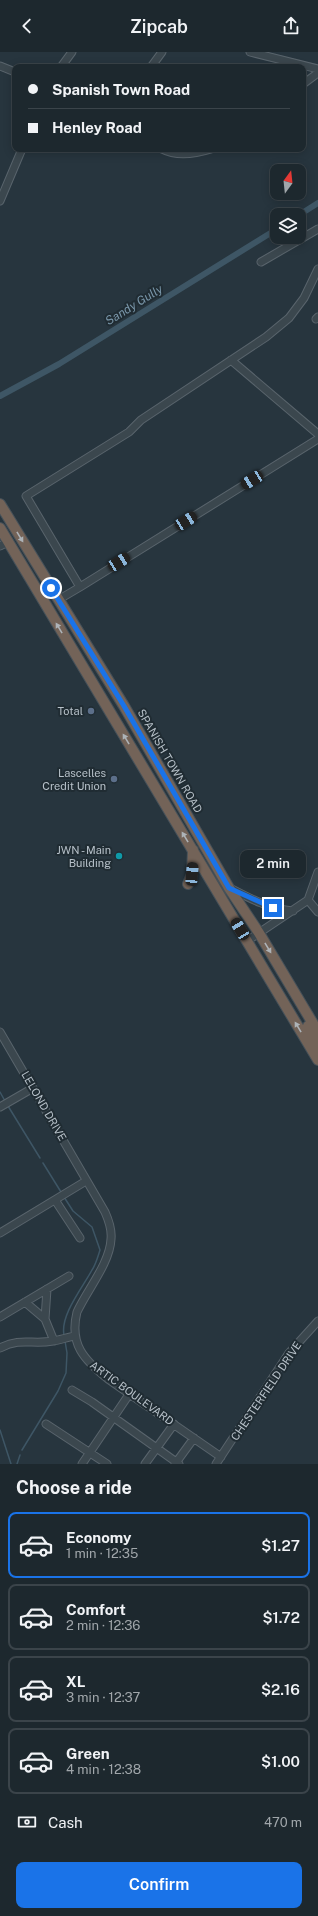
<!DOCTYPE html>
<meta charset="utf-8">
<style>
:root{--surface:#1d282e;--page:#2a343a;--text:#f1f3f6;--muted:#a0a6aa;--line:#3b444a;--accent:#1a73e8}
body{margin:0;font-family:"Public Sans",sans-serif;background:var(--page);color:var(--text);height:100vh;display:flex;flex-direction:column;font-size:15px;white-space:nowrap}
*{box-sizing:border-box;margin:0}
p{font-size:13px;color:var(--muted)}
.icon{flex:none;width:22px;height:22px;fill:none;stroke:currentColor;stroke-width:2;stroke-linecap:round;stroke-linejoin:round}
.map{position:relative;height:1412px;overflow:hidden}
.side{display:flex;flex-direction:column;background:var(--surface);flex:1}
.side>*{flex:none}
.top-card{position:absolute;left:12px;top:12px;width:294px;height:88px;border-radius:8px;box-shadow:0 2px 10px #0003,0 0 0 1px var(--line);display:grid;align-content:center;height:88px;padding:0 16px;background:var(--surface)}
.needle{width:26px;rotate:15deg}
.fabs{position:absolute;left:270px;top:112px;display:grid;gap:8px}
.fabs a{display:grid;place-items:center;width:36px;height:36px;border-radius:8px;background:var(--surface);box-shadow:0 2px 10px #0003,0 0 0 1px var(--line);font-size:20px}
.end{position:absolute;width:18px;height:18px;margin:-9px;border:5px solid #1a73e8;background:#fff;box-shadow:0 0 0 2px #fff}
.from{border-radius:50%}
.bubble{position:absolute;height:28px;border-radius:8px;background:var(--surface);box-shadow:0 2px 10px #0003,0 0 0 1px var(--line);font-size:13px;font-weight:600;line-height:28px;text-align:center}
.car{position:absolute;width:12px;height:24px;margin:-12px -6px;border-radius:5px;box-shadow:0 0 3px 1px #0007;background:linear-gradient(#222 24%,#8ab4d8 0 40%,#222 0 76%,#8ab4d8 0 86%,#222 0)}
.top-card b{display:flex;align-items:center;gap:14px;height:38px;font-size:15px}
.top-card b+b{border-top:1px solid var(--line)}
.top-card i{width:10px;height:10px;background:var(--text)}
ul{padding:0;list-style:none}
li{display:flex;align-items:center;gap:12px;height:66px;margin:0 8px 6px;padding:0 8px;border:2px solid var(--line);border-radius:8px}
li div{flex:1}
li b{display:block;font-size:15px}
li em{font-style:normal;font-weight:600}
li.selected{border-color:var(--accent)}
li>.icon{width:36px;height:36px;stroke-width:1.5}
h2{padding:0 16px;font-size:18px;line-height:48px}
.pay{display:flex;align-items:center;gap:10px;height:44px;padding:0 16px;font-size:15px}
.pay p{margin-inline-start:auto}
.action{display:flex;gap:8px;margin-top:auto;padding:8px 16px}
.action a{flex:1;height:46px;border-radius:8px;background:var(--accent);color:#fff;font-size:16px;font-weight:600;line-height:46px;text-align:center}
header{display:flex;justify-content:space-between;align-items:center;height:52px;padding:0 16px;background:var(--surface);font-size:18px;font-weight:600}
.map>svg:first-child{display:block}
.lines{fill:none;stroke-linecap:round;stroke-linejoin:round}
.stream{stroke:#3e5665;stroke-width:1.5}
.canal{stroke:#3e5665;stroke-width:6}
.minor-casing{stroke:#59646c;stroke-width:9}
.highway-casing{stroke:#465159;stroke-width:12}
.minor{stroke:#3b474e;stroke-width:7}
.highway{stroke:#736358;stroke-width:10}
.oneway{fill:#adb3b8}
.route{stroke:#1a73e8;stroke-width:5}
.service-dot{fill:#5c6f8a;stroke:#202c33;stroke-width:1.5}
.culture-dot{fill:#0f9aa8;stroke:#202c33;stroke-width:1.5}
.labels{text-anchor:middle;stroke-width:4;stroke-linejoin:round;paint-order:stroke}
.poi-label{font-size:11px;fill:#b7c1c9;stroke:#202c33;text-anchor:end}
.street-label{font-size:11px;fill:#b7c1c9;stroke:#202c33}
.water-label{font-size:12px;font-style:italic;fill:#7a97aa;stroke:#202c33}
</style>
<header><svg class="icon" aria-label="back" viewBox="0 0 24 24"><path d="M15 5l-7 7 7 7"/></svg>Zipcab<svg class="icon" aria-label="share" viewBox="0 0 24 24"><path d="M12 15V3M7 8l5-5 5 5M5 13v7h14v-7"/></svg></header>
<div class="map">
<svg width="318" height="1412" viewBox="0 0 318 1412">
<rect width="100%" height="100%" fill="#27353e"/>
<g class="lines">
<path class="stream" d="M0 1040 5 1049
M8 1054 40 1106
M43 1111 61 1140
M64 1145 73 1159 92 1175 100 1198C98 1204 96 1212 92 1218 83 1235 60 1263 64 1283
M0 1378 11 1412
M22 1398 58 1339 66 1321 67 1301 65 1289
M17 1412 20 1403"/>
<path class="canal" d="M299 163 318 151
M0 344 59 312 277 177"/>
<defs>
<path id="minor" d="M250 0 318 17
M0 14 15 20
M61 15 72 0
M151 15 162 0
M303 32 318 21
M162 97C177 105 195 102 211 97
M0 149 22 97
M261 210 318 177
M316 267 318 265
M231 308 318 382
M0 494 8 490
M80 535 318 387
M58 548 80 535 26 444 129 380 141 368 266 285 289 266 304 246 318 217
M230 836C251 847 270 857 293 859
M308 848 318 860
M247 889 308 848 318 820
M0 980 105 1160C109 1169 112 1178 111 1187 110 1211 87 1238 77 1260 69 1292 84 1308 108 1327L221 1405
M0 1055 33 1036
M55 1148 80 1186
M0 1181 86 1129
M25 1250 45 1267 54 1289
M0 1265 69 1224
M45 1267 47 1237
M0 1296C22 1285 31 1293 53 1289 60 1288 68 1285 75 1284
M72 1338 92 1350 179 1412
M46 1372 107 1412
M82 1412 130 1341
M145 1412 174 1372
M175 1412 194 1386
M216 1412 289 1301 318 1269"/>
<path id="highway" d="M0 452 124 654 229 836 259 881 318 980
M0 476 318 1008
M188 832 192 822 193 798
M308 974 318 994"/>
</defs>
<use href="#minor" class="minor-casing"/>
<use href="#highway" class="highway-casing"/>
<use href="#minor" class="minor"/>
<use href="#highway" class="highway"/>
</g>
<defs><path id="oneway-solid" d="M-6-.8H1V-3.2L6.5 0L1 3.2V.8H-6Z"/></defs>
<g class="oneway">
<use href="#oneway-solid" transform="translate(20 485) rotate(59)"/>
<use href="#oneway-solid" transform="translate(59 576) rotate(-121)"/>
<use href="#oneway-solid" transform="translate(126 687) rotate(-121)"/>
<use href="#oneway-solid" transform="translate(185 785) rotate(-121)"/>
<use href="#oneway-solid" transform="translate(268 896) rotate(59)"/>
<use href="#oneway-solid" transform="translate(298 975) rotate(-121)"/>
</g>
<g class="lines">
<path class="route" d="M51 536 124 654 229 836 273 856"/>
</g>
<g class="service-dot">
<circle cx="91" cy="659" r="4"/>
<circle cx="114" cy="727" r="4"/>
</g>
<circle class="culture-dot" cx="119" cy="804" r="4"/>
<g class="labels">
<g class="poi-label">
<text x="83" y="663">Total</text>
<text x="106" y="725">Lascelles<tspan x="106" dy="13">Credit Union</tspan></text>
<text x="111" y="802">JWN - Main<tspan x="111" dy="13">Building</tspan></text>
</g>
<g class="street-label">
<text transform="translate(170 709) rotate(60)" y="4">SPANISH TOWN ROAD</text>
<text transform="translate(44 1054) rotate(60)" y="4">LELOND DRIVE</text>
<text transform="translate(266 1339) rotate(-56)" y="4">CHESTERFIELD DRIVE</text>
<text transform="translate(132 1341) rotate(36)" y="4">ARTIC BOULEVARD</text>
</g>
<g class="water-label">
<text transform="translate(134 253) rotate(-32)" y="4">Sandy Gully</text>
</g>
</g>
</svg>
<div class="fabs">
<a><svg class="needle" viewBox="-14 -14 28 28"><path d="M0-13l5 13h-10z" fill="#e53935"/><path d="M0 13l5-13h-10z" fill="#a0a6aa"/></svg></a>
<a><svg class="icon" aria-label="layers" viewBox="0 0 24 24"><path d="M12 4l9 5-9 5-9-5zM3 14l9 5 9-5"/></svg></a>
</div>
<i class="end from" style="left:51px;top:536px"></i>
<i class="end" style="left:273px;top:856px"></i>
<div class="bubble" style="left:240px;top:798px;width:66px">2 min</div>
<i class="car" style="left:252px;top:428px;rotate:238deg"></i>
<i class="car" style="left:186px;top:469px;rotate:58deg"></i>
<i class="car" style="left:119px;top:510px;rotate:58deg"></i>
<i class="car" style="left:192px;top:822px;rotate:5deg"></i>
<i class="car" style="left:240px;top:877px;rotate:329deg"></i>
<div class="top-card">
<b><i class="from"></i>Spanish Town Road</b>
<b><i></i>Henley Road</b>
</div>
</div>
<section class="side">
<h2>Choose a ride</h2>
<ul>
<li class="selected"><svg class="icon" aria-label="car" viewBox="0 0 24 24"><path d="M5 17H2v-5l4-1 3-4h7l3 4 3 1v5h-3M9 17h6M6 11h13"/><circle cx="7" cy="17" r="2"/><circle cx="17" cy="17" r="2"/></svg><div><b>Economy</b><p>1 min · 12:35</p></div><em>$1.27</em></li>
<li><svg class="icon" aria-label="car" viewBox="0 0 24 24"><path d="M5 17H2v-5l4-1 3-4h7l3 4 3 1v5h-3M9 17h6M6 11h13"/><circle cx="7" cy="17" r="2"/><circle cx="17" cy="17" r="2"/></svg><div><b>Comfort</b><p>2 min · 12:36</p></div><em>$1.72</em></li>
<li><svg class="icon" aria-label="car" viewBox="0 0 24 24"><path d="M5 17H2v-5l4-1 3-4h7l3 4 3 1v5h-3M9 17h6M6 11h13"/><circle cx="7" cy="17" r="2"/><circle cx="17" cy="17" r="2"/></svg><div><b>XL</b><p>3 min · 12:37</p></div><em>$2.16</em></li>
<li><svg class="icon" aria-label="car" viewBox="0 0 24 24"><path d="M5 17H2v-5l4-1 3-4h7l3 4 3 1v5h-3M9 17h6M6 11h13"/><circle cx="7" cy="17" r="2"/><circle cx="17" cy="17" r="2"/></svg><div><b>Green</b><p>4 min · 12:38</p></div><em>$1.00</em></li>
</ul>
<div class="pay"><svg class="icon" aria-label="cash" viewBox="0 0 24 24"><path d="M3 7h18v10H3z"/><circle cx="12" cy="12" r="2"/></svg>Cash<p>470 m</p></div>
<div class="action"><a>Confirm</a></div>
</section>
